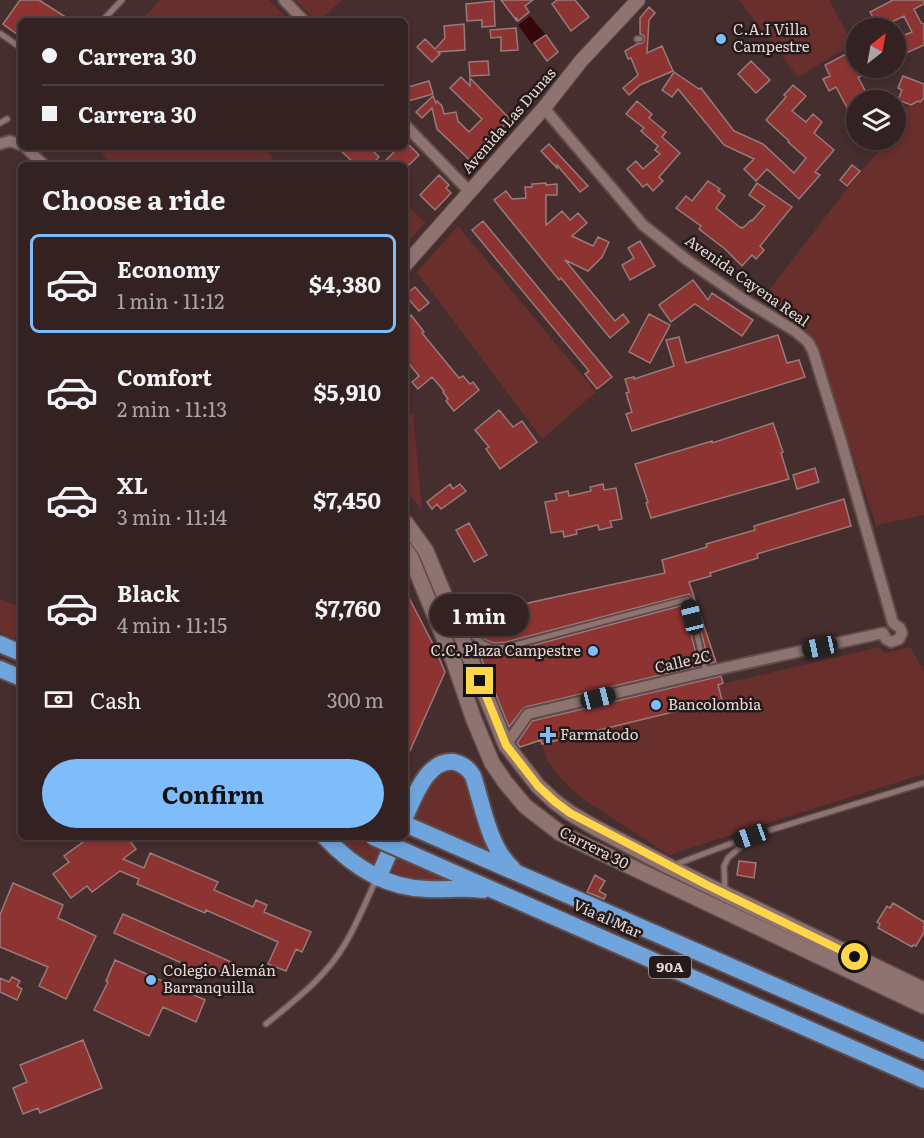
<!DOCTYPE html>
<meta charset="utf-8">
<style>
:root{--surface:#342222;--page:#3f2f2f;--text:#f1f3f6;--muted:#a9a4a5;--line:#4e3f40;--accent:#7fbdfa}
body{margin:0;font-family:Literata,serif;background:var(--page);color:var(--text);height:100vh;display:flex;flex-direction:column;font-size:22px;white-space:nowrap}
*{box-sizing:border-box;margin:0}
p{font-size:20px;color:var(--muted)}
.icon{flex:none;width:33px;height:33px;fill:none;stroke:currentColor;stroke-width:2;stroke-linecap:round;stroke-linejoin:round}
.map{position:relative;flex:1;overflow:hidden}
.side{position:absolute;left:18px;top:162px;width:390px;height:678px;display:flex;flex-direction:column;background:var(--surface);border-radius:9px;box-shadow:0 3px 9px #0003,0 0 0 2px var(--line)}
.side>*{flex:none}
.hud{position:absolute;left:18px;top:18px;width:390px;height:132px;border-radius:9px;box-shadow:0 3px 9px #0003,0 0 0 2px var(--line);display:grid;align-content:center;height:132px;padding:0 24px;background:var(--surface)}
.needle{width:39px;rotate:31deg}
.controls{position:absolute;left:846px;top:18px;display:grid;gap:12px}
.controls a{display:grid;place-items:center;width:60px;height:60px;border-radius:50%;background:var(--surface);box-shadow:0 3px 9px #0003,0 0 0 2px var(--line);font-size:30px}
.end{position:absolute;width:27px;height:27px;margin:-14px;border:8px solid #ffd54a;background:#111;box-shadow:0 0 0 3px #111}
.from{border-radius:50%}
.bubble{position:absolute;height:42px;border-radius:21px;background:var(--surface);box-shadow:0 3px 9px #0003,0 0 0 2px var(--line);font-size:20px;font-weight:700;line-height:42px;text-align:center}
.car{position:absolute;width:18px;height:36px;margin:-18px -9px;border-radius:8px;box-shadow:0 0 4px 2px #0007;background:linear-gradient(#222 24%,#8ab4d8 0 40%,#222 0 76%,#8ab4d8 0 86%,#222 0)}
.hud b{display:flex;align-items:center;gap:21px;height:57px;font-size:22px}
.hud b+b{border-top:2px solid var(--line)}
.hud i{width:15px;height:15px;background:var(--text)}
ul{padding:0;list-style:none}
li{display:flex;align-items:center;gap:18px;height:99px;margin:0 12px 9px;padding:0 12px;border:3px solid transparent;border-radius:9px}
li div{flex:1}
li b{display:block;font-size:22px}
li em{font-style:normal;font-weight:700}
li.active{border-color:var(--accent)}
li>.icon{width:54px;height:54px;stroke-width:1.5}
h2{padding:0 24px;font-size:27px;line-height:72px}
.pay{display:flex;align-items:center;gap:15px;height:66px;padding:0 24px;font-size:22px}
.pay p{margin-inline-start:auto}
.cta{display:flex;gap:12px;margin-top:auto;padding:12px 24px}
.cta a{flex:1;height:69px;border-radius:36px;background:var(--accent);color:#111;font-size:24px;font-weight:700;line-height:69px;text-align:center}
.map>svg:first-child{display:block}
.green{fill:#682f2d}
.water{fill:#350708}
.building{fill:#8d3433;stroke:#967b79;stroke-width:1.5}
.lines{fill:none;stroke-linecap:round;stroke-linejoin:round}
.service-casing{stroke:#5f4c4b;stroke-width:8}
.minor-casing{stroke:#5f4c4b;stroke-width:14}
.tertiary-casing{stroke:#5f4c4b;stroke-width:16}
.secondary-casing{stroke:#5f4c4b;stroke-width:18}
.trunk-casing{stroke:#5f4c4b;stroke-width:20}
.service{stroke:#8e7370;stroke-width:5}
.minor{stroke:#8e7370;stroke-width:10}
.tertiary{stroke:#8e7370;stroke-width:14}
.secondary{stroke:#8e7370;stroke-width:15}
.trunk{stroke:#6fa4dd;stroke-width:16}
.trunk-bridge-casing{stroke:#5f4c4b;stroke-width:20;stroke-linecap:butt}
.trunk-bridge{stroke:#6fa4dd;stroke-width:16}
.route{stroke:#ffd54a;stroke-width:8}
.poi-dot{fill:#7fbdfa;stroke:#241a19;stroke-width:2}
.labels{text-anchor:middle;stroke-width:5;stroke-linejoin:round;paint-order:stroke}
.shield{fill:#241a19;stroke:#ac9e9d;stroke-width:1.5}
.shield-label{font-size:14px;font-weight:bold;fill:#e6d7d5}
.poi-label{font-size:15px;fill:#e6d7d5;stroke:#241a19;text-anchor:start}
.street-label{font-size:15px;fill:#e6d7d5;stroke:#241a19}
</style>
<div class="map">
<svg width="924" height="1138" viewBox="0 0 924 1138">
<rect width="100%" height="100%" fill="#452e2d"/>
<path class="green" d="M160 0H269L290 21H141Z
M296 0H342L319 21H316Z
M739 0H829L853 44 798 77Z
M924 99V515L876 525 816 345 799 325 765 296 858 174 890 140H896V133L898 130 896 124V112Z
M96 147H265L277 165H113Z
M405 202 425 223 405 245Z
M458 226 596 392 542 439 417 272Z
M413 413 422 510 405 490V416Z
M0 599 21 607V636L12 638 0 632Z
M880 647 884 653 910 647 924 671V774L768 823 669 855 586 801 571 789 557 774 547 760 542 744 722 700 718 685Z
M450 770 457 771 465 776 493 854 413 820C421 801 427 773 450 770Z
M333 837H356L382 849 371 870Z
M396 856 463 883C448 884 398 887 393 870 391 865 394 860 396 856Z"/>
<path class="water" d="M530 16 545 34 532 44 518 25Z"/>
<path class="building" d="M20 0H39L72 21H21V37L3 24Z
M501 0H533L525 6 529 12 518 21 516 17V20Z
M557 0H575L589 17 571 31 552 4Z
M893 0H924V4L914 9 921 23 924 24V45L904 54 897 38 912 32 904 16 879 28H859L875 21 870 12Z
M494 1 495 26 482 27V20L467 21 466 4Z
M649 7 655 13 649 20 647 53 662 46 673 71 640 85 629 95 623 88 638 75 631 58 628 59 625 51 637 44 642 43 644 41V36L640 34V18Z
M464 24 465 50 438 52 440 54 432 62 417 47 425 39 435 49 445 38 444 26Z
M516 28 518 50 501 51V37L491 38 490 30Z
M546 35 558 52 547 61 534 43Z
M846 54 852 65 855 63 862 76 858 77 870 100H856V129L851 132 845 121 852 117 836 87 829 91 823 79 830 76 825 65Z
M488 61 489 75 470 76 469 62Z
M751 61 770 80 756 93 738 74Z
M674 72 699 89 701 88 734 131 763 144 794 173 806 158 788 142 789 141 766 120 786 97 784 95 793 85 806 96 792 111 806 122 813 114 822 122 814 133 834 150 815 172 820 175 799 199 767 169 756 181 744 169 754 159 724 145 678 89 672 97 662 90Z
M903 76 924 84V98L920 102 918 101 911 105 898 100 902 90 898 88Z
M461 77 470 86V78L510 119 487 144 489 151 476 154 481 159 475 165 437 129 432 108 422 118 416 112 433 96 436 103 437 101 442 106 444 114 456 112 458 121 469 132 482 119 450 88Z
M429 81 433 94 408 101 405 88Z
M637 101 652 114 649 118 666 132 662 137 680 153 659 177 663 181 653 191 647 184 643 187 627 169 636 161 643 169 660 154 655 150 658 146 641 131 644 128 626 114Z
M405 141 419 155 409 165H390L385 161 399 147H405Z
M549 144 588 186 580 192 557 165V168L541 151Z
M337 147H369L379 157 371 165H356Z
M852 165 860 171 847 186 840 180Z
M439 175 449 185 446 188 451 193 435 210 420 195Z
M708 181 720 189 718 191 725 196 716 208 741 228 742 227 743 228 751 220 752 221 765 206 749 195 757 183 792 207 760 246 764 250 756 259 752 255 742 266 725 249 699 229 701 226 676 208 686 196 692 201Z
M546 183V185L557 184V195H546V225L562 211 570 220 578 213 587 223 572 236 593 246 598 237 609 242 602 257 588 271 565 260 615 321 623 314 629 322 610 338 561 278 559 280 494 200 506 191 512 199 526 198 525 187H532V184Z
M483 221 612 377 597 389 585 374 589 371 472 230Z
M640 241 655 266 630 280 622 265 634 258 628 248Z
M693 280 708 300 712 293 753 320 742 336 695 304 671 322 659 305Z
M415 287 429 303 419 311 405 295Z
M649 314 670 325 650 363 629 352Z
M411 315 424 332 422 333 459 378 463 376 470 384 473 382 479 390 454 411 446 401 448 399 443 392 444 391 432 377 418 389 412 382 419 376 405 359V320Z
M778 335 787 363 799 360 805 377 632 431 626 414 632 412 626 393 629 392 625 379 634 377V379L674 366 666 340 679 337 686 363Z
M499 410 513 427 522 421 537 442 500 469 486 449 489 447 475 430Z
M773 423 783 452 781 453 789 479 651 518 646 503 648 502 635 464 712 441V443Z
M815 468 819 482 797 489 793 475Z
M450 484 453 489 460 484 466 491 441 509 437 504 432 509 427 502Z
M603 484 604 490 616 488 622 519 610 521 612 527 599 530 598 525 576 530 577 534 564 537 563 531 551 533 545 502 557 500 555 494 568 491 569 496 591 491 590 487Z
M844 499 851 526 757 554 758 558 710 573 711 576 689 582 716 662 709 664 693 598 689 594 506 642 494 643 486 640 467 626 464 617 665 573 662 560 707 547 706 544 755 530 754 526Z
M469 523 487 555 474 562 456 530Z
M405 590 435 648 445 672 405 762Z
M684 605 699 666 526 707 522 710 509 727 475 643 492 653 508 652Z
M721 676 723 683 718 685 722 700 542 744 541 740 520 747 517 743 532 721Z
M90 837H127L136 849 123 859 144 868 150 853 218 882 214 890 253 907 256 900 267 905 264 912 311 932 302 952 296 949 286 971 268 964 278 942 206 910 205 913 137 884 139 879 120 871 92 892 87 886 71 898 53 874 69 862 64 856Z
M739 861 756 863 754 878 737 875Z
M595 875 605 881 599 891 606 895 604 899 587 892Z
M13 883 63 905 58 918 96 936 66 999 39 986 48 967 0 947V915Z
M893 903 924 922V932L916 946 913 945 912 947 878 928 880 924 877 922 887 906 890 908Z
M123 914 236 964 230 976 207 966 204 973 114 933Z
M115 960 205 1000 196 1022 163 1007 149 1036 94 1010 108 982 106 981Z
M12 977 20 981 17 986 22 989 17 1000 0 992V978L9 982Z
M83 1040 102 1088 40 1113 38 1108 23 1114 13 1088 27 1082 20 1065Z"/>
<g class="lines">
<defs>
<path id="service" d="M102 21 122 0
M1 34 21 48
M637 39H640
M0 123 7 119
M462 628 484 644 493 648 507 647 688 599 706 672
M674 865 751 836 924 783
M725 890 724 866 728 858 748 840
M266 1024C294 1001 326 977 345 944 357 924 366 901 376 880"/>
<path id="minor" d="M284 0 304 21
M544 108 643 225 687 260 743 299 795 331 808 342 813 351 841 441 893 623
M405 125 470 192
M0 144 10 141 21 145
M25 147 44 165
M883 633 886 639 891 642 899 639 902 633 900 628 893 623
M506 745 528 714 706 672 883 633"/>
<path id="tertiary" d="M405 265 544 108 581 61 638 0"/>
<path id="secondary" d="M405 522 426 551 506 745 538 786 554 801 570 813 594 827 670 867 725 894 924 990
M405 549 411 558 454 662 474 720 492 763 505 782 525 806 560 833 587 846 924 1006"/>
<path id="trunk" d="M0 644 21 653
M0 669 21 678
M405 817C414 798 427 759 454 762 463 764 469 769 473 776 483 806 489 848 513 869
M405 824 924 1051
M325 837C352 866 386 888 427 889 446 890 465 887 483 890
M416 856 924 1080
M378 878 396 837"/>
</defs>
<use href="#service" class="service-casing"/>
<use href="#minor" class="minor-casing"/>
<use href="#tertiary" class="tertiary-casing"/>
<use href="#secondary" class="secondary-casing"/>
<use href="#trunk" class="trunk-casing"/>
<use href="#service" class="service"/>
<use href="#minor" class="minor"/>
<use href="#tertiary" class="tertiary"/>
<use href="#secondary" class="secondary"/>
<use href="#trunk" class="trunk"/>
<defs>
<path id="trunk-bridge" d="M373 837 416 856"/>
</defs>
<use href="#trunk-bridge" class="trunk-bridge-casing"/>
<use href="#trunk-bridge" class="trunk-bridge"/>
</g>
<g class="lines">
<path class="route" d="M480 681 506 745 538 786 554 801 570 813 707 885 855 957"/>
</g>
<g class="poi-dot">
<circle cx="721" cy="39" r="6"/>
<circle cx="593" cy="651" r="6"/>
<circle cx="656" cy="705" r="6"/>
<path d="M545 726h6v6h6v6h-6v6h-6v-6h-6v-6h6z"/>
<circle cx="151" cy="980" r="6"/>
</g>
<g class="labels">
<rect class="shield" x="649" y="956" width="42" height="22" rx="4.5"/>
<g class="shield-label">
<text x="670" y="972">90A</text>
</g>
<g class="poi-label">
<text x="733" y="35">C.A.I Villa<tspan x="733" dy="17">Campestre</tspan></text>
<text x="581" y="656" text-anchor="end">C.C. Plaza Campestre</text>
<text x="668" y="710">Bancolombia</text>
<text x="560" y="740">Farmatodo</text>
<text x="163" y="976">Colegio Alemán<tspan x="163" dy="17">Barranquilla</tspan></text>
</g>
<g class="street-label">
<text transform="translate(509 121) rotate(-49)" y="5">Avenida Las Dunas</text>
<text transform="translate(747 281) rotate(35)" y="5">Avenida Cayena Real</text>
<text transform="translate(683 662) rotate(-13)" y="5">Calle 2C</text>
<text transform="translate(594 848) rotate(27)" y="5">Carrera 30</text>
<text transform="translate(607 919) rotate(24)" y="5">Vía al Mar</text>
</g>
</g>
</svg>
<div class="controls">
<a><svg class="needle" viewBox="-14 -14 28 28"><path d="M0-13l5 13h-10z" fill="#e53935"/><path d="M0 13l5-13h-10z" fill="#a9a4a5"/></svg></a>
<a><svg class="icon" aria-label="layers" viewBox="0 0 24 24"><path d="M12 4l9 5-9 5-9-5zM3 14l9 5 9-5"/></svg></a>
</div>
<i class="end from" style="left:855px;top:957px"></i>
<i class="end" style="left:480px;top:681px"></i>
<div class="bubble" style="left:430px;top:594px;width:99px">1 min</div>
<i class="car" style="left:692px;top:617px;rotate:346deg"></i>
<i class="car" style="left:820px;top:647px;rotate:258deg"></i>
<i class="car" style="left:598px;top:698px;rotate:76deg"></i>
<i class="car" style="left:751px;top:836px;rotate:250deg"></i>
<div class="hud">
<b><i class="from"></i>Carrera 30</b>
<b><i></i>Carrera 30</b>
</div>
<section class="side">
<h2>Choose a ride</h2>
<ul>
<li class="active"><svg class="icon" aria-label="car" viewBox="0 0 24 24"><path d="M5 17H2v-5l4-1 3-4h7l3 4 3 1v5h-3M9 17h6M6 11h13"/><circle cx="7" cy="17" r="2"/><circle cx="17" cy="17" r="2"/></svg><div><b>Economy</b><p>1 min · 11:12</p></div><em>$4,380</em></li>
<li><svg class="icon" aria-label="car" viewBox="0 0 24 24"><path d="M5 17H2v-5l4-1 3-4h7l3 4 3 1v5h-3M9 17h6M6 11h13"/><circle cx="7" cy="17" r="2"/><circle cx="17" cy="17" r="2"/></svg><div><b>Comfort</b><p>2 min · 11:13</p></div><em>$5,910</em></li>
<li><svg class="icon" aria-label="car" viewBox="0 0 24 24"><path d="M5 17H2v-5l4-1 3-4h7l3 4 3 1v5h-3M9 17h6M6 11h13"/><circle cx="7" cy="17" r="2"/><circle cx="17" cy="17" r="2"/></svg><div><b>XL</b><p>3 min · 11:14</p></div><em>$7,450</em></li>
<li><svg class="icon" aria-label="car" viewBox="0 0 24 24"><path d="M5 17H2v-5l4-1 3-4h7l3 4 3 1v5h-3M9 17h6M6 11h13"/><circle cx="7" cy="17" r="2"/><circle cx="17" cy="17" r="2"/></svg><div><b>Black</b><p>4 min · 11:15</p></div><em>$7,760</em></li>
</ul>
<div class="pay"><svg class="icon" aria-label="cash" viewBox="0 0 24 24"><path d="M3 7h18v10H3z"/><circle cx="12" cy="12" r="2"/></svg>Cash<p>300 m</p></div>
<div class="cta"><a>Confirm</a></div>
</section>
</div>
